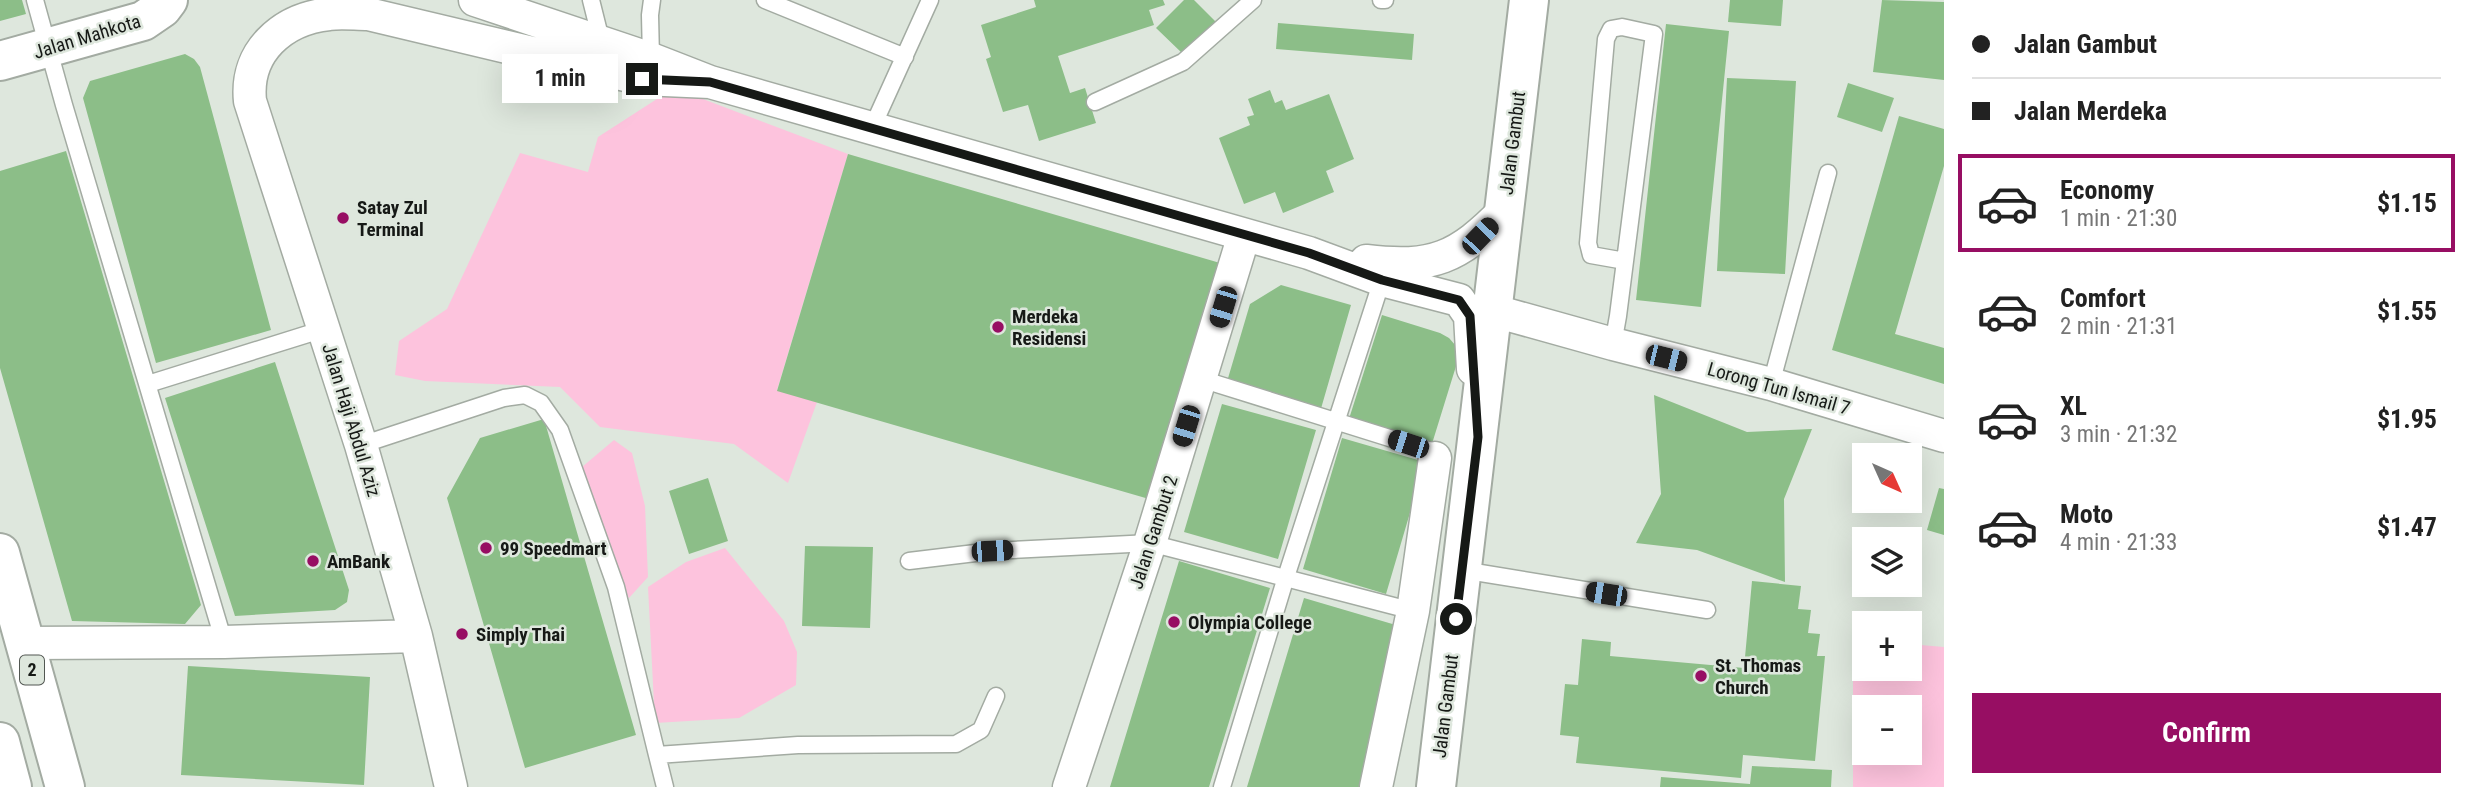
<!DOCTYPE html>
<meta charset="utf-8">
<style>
:root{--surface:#fff;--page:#f2f2f2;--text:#222;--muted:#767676;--line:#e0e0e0;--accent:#970e63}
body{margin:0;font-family:"Roboto Condensed",sans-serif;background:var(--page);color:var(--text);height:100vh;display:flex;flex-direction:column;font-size:26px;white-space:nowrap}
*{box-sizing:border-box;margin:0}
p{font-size:23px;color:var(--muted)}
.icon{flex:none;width:38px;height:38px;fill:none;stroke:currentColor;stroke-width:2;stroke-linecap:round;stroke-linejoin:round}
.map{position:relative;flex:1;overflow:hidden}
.side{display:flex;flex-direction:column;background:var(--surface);width:525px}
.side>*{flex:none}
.top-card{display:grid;align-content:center;height:154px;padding:0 28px;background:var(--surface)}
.needle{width:46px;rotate:135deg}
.controls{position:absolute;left:1852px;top:443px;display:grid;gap:14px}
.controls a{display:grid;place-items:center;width:70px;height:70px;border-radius:0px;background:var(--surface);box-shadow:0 7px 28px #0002;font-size:35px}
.end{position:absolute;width:32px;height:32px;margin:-16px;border:9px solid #161916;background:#fff;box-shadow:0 0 0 4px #fff}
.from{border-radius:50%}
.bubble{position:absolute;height:49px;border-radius:0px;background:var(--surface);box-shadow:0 7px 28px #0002;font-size:23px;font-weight:700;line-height:49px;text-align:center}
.car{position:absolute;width:21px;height:42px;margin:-21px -10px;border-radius:9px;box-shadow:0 0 5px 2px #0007;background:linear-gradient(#222 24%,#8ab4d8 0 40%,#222 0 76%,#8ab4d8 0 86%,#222 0)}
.top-card b{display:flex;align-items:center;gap:24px;height:66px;font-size:26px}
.top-card b+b{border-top:2px solid var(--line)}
.top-card i{width:18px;height:18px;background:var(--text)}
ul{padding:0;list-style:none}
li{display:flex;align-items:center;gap:21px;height:98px;margin:0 14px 10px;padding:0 14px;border:4px solid transparent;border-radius:0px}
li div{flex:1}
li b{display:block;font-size:26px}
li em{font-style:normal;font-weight:700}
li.on{border-color:var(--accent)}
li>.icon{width:63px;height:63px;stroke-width:1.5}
.cta{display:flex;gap:14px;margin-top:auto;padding:14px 28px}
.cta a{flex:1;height:80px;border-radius:0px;background:var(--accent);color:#fff;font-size:28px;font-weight:700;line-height:80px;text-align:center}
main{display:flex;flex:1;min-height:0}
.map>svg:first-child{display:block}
.green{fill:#fdc3dd;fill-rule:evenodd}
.building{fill:#8cbe88}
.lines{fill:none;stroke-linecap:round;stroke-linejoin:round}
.service-casing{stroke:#a3aba2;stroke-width:19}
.minor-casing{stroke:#a3aba2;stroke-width:35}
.tertiary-casing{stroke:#a3aba2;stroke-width:42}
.trunk-casing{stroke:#a3aba2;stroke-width:42}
.service{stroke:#fff;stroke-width:16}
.minor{stroke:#fff;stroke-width:32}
.tertiary{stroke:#fff;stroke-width:38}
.trunk{stroke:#fff;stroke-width:38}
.route{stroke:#161916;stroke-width:9}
.poi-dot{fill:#970e63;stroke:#dee7dd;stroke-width:2.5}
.labels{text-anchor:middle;stroke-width:5;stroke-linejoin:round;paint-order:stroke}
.shield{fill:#dee7dd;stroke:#525752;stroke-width:2}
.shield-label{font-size:18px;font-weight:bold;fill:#161916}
.street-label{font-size:19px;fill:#161916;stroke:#dee7dd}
.poi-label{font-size:19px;font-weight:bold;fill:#161916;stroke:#dee7dd;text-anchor:start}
</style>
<main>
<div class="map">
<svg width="1944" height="787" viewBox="0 0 1944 787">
<rect width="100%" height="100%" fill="#dee7dd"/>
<path class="green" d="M674 88 848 154 777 390 817 402 788 483 734 444 600 427 560 387 425 381 395 375 399 341 447 309 520 153 588 172 598 137Z
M614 440 632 453 645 506 648 577 629 598 616 587 575 473Z
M725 548 784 621 797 652 796 685 739 718 655 723 648 587 686 562Z
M1853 640H1864V668H1909V644L1944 647V787H1853ZM1864 707H1909V752H1864Z"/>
<path class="building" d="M0 0H22L26 14 0 21Z
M1034 0H1163L1165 5 1149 10 1154 25 1058 56 1070 93 1085 88 1096 123 1039 141 1028 105 1003 112 986 59 991 57 981 25 1036 7Z
M1184 0H1194L1216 22 1183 54 1156 28Z
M1730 0H1783L1781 26 1728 22Z
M1882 0 1944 2V80L1873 72Z
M1278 23 1414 34 1412 60 1276 49Z
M1666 24 1729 31 1701 307 1636 300Z
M185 54 194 59 200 67 271 330 156 363 83 98 90 81Z
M1727 78 1796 81 1785 274 1717 271Z
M1848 83 1894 98 1882 132 1837 117Z
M1270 90 1275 103 1282 100 1286 110 1329 94 1354 159 1326 171 1334 192 1283 213 1275 192 1244 204 1219 138 1250 125 1247 117 1254 115 1248 99Z
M1899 116 1944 129V166L1895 334 1944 348V384L1832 350Z
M66 151 201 605 185 624 72 621 0 368V171Z
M848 154 1220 263 1149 499 777 391Z
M1281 285 1351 305 1320 412 1226 385 1250 304Z
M1382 315 1440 333 1449 338 1456 346 1457 363 1431 447 1348 422Z
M275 362 349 590 347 602 335 610 235 616 165 398Z
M1654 395 1747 432 1812 429 1784 499 1785 582 1697 550 1636 543 1661 494Z
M1222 404 1316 430 1278 559 1184 532Z
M544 419 636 735 525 768 447 498 480 438Z
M1342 438 1425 462 1386 594 1303 569Z
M708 478 728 541 689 554 669 491Z
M1939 488 1944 489V535L1927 530Z
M805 546 873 547 870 628 802 626Z
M1179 561 1270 588 1209 787H1110Z
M1752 581 1801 586 1798 609 1811 610 1808 633 1820 634 1817 656H1825L1815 761 1743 755 1741 778 1576 763 1579 737 1560 735 1565 684 1578 685 1582 639 1611 642 1610 656 1744 668Z
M1304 598 1406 628 1359 787H1247Z
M188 666 370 677 364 785 181 775Z
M1752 766 1832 770 1831 787H1660L1661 777 1750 784Z"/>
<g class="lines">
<defs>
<path id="service" d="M35 0 64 105 224 642
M591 0 602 44
M765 0 905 57
M1381 0H1385
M651 59 650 15 652 0
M1095 102 1183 62 1253 0
M872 128 930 0
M1613 344 1618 316 1654 34 1622 27 1611 29 1606 39 1588 243 1591 255 1625 261
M1201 379 1431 451 1435 458
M148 384 324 329
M1771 384 1828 173
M361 445 504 398 525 395 541 403 560 430 616 587 657 755
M909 561 992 551 1150 543 1413 611
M1462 570 1707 610
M665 787 657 755 798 745 956 744 981 730 996 696
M1222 787 1286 577 1382 280"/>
<path id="minor" d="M475 0 651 59 710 82 1309 253 1382 280 1459 300 1470 316 1473 369
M1366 261C1433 269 1458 258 1505 210
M1491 310 1613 344 1771 384 1944 436
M25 643 224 642 416 636
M451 787 416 636 361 445 250 101C245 52 282 19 329 14 341 12 355 14 368 14L642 79 710 82
M1069 787 1150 543 1244 235
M1376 787 1413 611 1435 458"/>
<path id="tertiary" d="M1436 787 1529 0"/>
<path id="trunk" d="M0 61 143 21 162 8 168 0
M0 553 65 787
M0 742 12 787"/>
</defs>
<use href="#service" class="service-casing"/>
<use href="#minor" class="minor-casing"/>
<use href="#tertiary" class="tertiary-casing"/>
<use href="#trunk" class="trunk-casing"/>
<use href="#service" class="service"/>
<use href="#minor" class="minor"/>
<use href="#tertiary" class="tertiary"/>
<use href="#trunk" class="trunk"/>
</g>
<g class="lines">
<path class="route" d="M642 79 710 82 1309 253 1382 280 1459 300 1470 316 1478 437 1456 619"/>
</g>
<g class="poi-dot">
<circle cx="343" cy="218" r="7"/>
<circle cx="998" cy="327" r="7"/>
<circle cx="486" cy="548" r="7"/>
<circle cx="313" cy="561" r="7"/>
<circle cx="1174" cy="622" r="7"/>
<circle cx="462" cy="634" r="7"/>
<circle cx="1701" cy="676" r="7"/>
</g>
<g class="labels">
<rect class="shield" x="20" y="655.5" width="24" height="29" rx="5"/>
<g class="shield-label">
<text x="32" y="676">2</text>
</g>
<g class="street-label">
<text transform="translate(87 36) rotate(-17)" y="7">Jalan Mahkota</text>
<text transform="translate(1512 143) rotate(-83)" y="7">Jalan Gambut</text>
<text transform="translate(1779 388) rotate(16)" y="7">Lorong Tun Ismail 7</text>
<text transform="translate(352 420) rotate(73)" y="7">Jalan Haji Abdul Aziz</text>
<text transform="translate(1153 532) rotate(-72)" y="7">Jalan Gambut 2</text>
<text transform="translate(1445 706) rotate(-83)" y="7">Jalan Gambut</text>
</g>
<g class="poi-label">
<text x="357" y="214">Satay Zul<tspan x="357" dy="22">Terminal</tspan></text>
<text x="1012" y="323">Merdeka<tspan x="1012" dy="22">Residensi</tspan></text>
<text x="500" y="555">99 Speedmart</text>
<text x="327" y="568">AmBank</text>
<text x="1188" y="629">Olympia College</text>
<text x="476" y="641">Simply Thai</text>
<text x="1715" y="672">St. Thomas<tspan x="1715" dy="22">Church</tspan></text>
</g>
</g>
</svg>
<div class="controls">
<a><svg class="needle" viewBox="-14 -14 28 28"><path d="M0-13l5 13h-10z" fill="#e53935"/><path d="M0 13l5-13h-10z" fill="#767676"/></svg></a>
<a><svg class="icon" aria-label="layers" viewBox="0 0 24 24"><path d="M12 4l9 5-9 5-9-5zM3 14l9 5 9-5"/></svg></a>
<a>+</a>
<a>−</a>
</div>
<i class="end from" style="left:1456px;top:619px"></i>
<i class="end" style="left:642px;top:79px"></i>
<div class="bubble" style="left:502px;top:54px;width:116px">1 min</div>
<i class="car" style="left:1480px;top:236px;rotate:44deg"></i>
<i class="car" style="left:1223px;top:307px;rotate:197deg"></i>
<i class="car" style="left:1666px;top:358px;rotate:104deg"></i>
<i class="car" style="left:1186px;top:426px;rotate:197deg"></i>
<i class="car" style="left:1408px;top:444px;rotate:288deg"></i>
<i class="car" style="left:992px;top:551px;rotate:87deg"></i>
<i class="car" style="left:1606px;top:594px;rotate:279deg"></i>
</div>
<section class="side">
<div class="top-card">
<b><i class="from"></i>Jalan Gambut</b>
<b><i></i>Jalan Merdeka</b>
</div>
<ul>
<li class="on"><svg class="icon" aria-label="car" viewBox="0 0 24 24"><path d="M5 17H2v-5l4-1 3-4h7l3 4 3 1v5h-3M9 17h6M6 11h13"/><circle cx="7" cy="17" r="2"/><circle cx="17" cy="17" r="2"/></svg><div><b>Economy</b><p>1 min · 21:30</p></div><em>$1.15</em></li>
<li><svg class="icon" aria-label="car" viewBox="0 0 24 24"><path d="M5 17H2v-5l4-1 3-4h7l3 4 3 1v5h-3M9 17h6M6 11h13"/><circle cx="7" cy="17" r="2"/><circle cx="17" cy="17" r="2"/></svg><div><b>Comfort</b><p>2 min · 21:31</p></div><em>$1.55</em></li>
<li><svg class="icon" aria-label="car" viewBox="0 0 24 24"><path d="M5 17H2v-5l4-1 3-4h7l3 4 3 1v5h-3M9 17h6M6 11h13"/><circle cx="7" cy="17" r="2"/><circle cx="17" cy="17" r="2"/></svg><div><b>XL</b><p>3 min · 21:32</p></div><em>$1.95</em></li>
<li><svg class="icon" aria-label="car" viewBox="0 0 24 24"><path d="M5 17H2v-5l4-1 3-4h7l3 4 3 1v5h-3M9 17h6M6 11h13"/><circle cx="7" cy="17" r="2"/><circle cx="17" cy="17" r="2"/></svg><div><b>Moto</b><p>4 min · 21:33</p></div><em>$1.47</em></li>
</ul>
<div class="cta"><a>Confirm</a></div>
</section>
</main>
